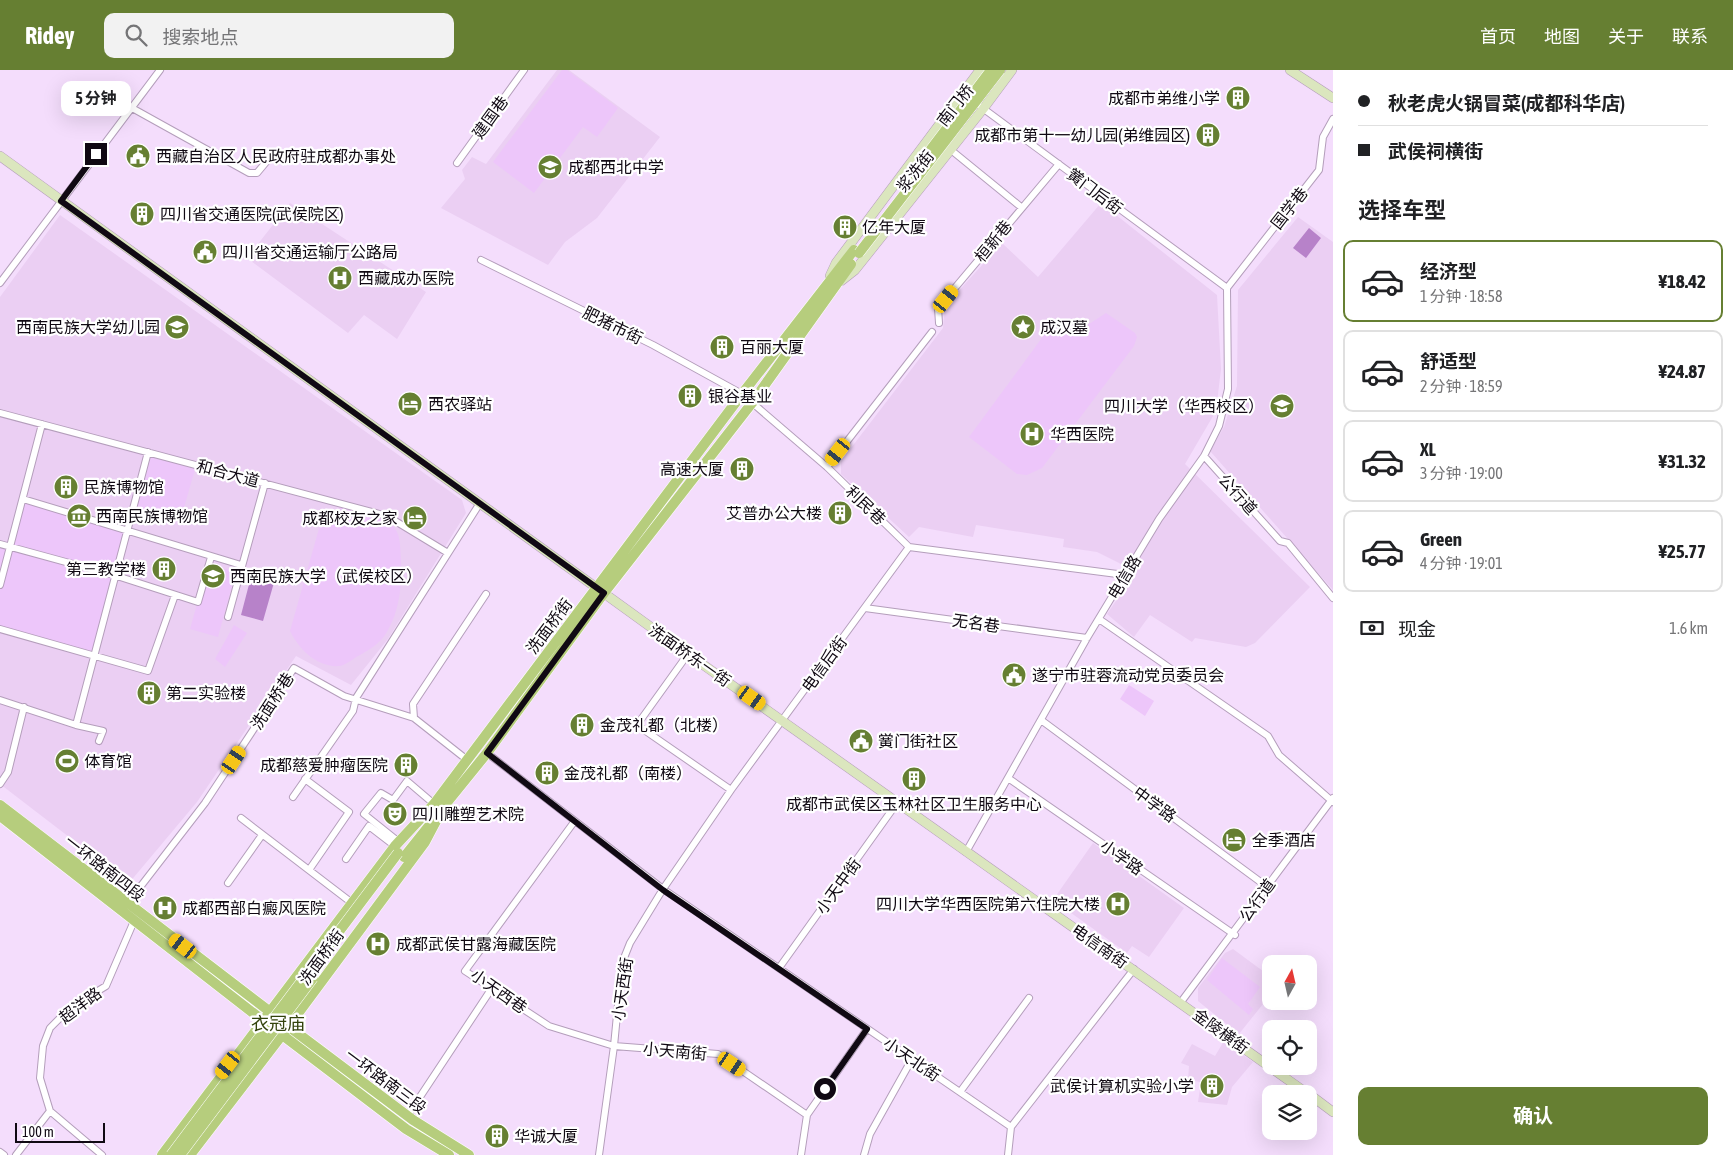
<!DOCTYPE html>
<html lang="zh">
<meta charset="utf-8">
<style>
:root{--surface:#fff;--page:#f2f2f2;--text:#202124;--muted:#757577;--line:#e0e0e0;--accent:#667f32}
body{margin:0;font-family:"Asap Condensed","Noto Sans SC",sans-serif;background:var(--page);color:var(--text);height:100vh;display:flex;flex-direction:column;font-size:19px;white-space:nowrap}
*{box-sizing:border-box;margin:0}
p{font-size:16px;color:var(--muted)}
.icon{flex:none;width:28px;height:28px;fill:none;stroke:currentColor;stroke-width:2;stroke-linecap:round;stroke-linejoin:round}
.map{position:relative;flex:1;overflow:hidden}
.sheet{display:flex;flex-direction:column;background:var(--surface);width:400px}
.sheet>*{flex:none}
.hud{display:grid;align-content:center;height:110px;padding:0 25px;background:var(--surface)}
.needle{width:32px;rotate:8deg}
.buttons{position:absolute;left:1262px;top:885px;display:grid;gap:10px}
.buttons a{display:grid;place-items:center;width:55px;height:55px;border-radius:10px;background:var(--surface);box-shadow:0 5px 20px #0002;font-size:25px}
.scale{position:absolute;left:15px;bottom:12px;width:90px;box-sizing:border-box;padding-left:5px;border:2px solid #100913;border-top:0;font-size:14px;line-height:18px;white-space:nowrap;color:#100913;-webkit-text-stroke:4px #fff;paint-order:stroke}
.end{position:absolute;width:22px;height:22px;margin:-11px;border:6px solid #100913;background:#fff;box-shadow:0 0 0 2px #fff}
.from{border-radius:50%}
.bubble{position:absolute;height:35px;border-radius:10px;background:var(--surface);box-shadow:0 5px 20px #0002;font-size:16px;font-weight:700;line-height:35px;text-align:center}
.car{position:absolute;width:15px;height:30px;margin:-15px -8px;border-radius:6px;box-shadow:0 0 4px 1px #0007;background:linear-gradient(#f5c518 24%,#345 0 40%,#f5c518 0 76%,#345 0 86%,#f5c518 0)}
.hud b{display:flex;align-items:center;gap:18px;height:48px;font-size:19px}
.hud b+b{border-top:1px solid var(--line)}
.hud i{width:12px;height:12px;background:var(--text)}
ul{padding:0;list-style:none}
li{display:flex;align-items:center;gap:15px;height:82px;margin:0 10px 8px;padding:0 15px;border:2px solid var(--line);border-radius:10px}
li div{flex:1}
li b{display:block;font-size:19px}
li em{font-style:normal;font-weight:700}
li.on{border-color:var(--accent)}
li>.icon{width:45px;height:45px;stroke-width:1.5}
h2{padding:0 25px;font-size:22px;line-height:60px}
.pay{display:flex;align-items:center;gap:12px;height:55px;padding:0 25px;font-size:19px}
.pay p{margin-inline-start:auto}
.action{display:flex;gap:10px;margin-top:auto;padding:10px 25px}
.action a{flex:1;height:58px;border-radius:10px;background:var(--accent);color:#fff;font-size:20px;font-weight:700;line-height:58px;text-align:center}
header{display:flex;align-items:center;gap:30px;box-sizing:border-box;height:70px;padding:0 25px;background:var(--accent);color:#fff}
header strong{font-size:24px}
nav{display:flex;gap:28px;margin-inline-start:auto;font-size:18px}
.search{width:350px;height:45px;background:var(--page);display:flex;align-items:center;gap:12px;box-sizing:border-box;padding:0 18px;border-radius:10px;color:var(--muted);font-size:19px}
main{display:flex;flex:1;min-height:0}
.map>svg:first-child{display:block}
.built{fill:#ebcff3}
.green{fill:#edc6fa}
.water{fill:#b782c9}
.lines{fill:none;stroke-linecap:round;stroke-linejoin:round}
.street-casing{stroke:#b49ebb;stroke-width:8}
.secondary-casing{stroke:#b49ebb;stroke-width:10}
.primary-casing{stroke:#fff;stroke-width:11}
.street{stroke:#fff;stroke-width:6}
.secondary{stroke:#dbe6be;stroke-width:9}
.primary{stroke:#b6cd7d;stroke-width:10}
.primary-bridge-casing{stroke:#fff;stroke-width:11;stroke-linecap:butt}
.primary-bridge{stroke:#b6cd7d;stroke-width:10}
.route{stroke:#100913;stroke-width:6}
.labels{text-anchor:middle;stroke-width:4.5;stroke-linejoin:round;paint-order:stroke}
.poi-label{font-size:16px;fill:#100913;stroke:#fff;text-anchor:start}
.street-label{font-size:16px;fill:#100913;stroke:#fff}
.neighbourhood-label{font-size:18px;fill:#33430c;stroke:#fff}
</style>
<header>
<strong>Ridey</strong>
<div class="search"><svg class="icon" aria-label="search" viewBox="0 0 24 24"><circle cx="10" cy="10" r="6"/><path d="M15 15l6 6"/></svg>搜索地点</div>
<nav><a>首页</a><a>地图</a><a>关于</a><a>联系</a></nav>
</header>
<main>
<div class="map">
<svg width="1333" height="1085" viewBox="0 0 1333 1085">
<rect width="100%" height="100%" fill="#f4ddfc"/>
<path class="built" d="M557 0H569L660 67 597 148 565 172 548 195 441 138 465 109 462 100 472 87 486 94Z
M290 133 426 222 397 269 364 245 348 263 247 188Z
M1101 133 1217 225 1221 299 1216 341 1185 394 1310 517 1255 573 1246 577 1195 568 1192 572 1150 545 1134 567 1107 544 1135 503 1119 493 1097 482 1063 477 1064 469 976 455 973 467 919 457 909 467 841 404V391L943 258 945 236 1002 173 1038 207Z
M60 145 462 430 466 443 388 569 351 615 296 586 197 732 129 813 0 714V227Z
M1298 147 1333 172V520L1210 381 1224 357 1237 316 1238 220Z
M1093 773 1184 838 1149 887 1132 876 1127 883 1053 830Z
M1233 879 1271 907V924L1239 964 1198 931V918L1225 883Z
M1224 971 1253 992 1232 1017 1227 1035 1198 1032 1201 1012 1188 1010 1189 996 1181 993 1192 974 1215 986Z"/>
<path class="green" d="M562 0H567L618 38 597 67 583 57 534 123 493 92Z
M1106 243 1135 263 1137 267 1134 276 1042 398 1027 405 1017 404 969 367 1047 261 1086 256Z
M151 387 195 399 180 452 136 440Z
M23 429 128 461 94 586 0 559V474L10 477Z
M341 438C359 442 385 443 396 460 401 468 400 481 401 490 402 514 400 539 388 560 381 573 372 578 360 585 354 588 346 595 340 596 317 598 299 579 290 561L322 448Z
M208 495 236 501 218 567 190 559Z
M234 555 247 563 225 597 215 589Z
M1129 615 1154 631 1145 646 1120 629Z
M1222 888 1260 917 1248 934 1253 939 1249 945 1207 910Z"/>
<path class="water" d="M1309 158 1321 168 1306 188 1293 178Z
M252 503 275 509 263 551 241 545Z"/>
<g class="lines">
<defs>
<path id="street" d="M973 31 1227 218
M132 38 249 103H257L267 91
M951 80 1021 137
M457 93 524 0
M481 190 653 275 742 324 827 397 909 477 731 720 663 819 630 873 622 893 614 976 599 1085
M0 213 160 0
M1227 218 1319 100 1323 67 1333 49
M939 253 938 238 1059 94
M0 343 387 446 448 483
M1204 386 1280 471 1288 473 1333 528
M827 397 932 262
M23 429 241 495
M0 474 117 506 198 532 211 487
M909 477 1125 505
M0 515 42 354
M865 538 1087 568
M228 547 265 413
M1099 549 1268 666 1279 685 1333 732
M0 559 148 601 175 525
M688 584 637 655 731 720
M0 630 76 655 103 661 99 671
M414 648 413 634 486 524
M1041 650 1270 819
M76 655 148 382
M487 683 663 819 1011 1057
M1008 708 1235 865
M305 709 349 742 309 800
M0 714 8 702 24 637
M293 727 353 641 356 628 480 433
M241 748 352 833
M574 752 465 901 549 956 614 976 718 984 807 1045
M399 772 364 744 381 723 393 730 407 711 434 734
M966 782 1087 568 1159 449 1204 386 1219 356 1228 319 1227 218
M346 789 369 756 395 776
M228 813 262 765
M127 834 205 733 294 598 344 626 414 648 466 689
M779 898 897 733
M1181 932 1333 728
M960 1022 1029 928
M408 1045 492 918
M0 1082 4 1085
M16 1085 50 1041
M102 1085 50 1041 40 1008 43 976 50 958 70 938 106 916 134 851
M801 1085 807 1045 867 959
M864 1085 870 1064 912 989
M1008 1085 1011 1057 1134 899"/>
<path id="secondary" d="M1290 0 1333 28
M0 86 688 584 1308 1024
M830 206 836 193 980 0
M841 211 855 200 983 39 1012 0
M1309 1024 1333 1042"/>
<path id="primary" d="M0 735 273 944
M0 746 266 953
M404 787 428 757
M284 953 413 1050 469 1085
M277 961 406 1059 449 1085
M162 1085 395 776 434 734 742 324 854 180
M190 1085 282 965 425 772 444 736 487 683 604 523 752 333 851 194"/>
</defs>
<use href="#street" class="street-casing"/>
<use href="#secondary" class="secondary-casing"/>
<use href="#primary" class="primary-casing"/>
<use href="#street" class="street"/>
<use href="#secondary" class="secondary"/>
<use href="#primary" class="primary"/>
<defs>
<path id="primary-bridge" d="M916 99 991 0
M859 183 1000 0
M171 1085 398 783
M180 1085 313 908"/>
</defs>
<use href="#primary-bridge" class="primary-bridge-casing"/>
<use href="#primary-bridge" class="primary-bridge"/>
</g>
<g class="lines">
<path class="route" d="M96 84 61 131 604 523 487 683 663 820 867 959 825 1019"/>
</g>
<defs>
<symbol id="building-disc" viewBox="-11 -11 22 22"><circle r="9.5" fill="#667f32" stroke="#fff"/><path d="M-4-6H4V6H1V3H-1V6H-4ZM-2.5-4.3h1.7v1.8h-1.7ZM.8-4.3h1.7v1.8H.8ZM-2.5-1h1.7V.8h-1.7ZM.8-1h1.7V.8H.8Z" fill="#fff"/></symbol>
<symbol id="civic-disc" viewBox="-11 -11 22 22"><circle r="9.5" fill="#667f32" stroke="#fff"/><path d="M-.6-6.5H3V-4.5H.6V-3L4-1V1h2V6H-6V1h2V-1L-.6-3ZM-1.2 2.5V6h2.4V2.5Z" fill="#fff"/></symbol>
<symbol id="school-disc" viewBox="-11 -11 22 22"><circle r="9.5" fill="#667f32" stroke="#fff"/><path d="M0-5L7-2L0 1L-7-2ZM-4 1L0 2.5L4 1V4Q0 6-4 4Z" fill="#fff"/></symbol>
<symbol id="hospital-disc" viewBox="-11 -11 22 22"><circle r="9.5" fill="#667f32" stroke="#fff"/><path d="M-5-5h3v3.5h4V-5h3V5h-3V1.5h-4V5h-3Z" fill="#fff"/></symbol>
<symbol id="sight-disc" viewBox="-11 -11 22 22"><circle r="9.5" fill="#667f32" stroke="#fff"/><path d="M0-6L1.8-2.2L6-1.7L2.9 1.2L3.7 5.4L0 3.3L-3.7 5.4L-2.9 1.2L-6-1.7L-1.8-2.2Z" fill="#fff"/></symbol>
<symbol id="hotel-disc" viewBox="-11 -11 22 22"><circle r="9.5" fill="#667f32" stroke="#fff"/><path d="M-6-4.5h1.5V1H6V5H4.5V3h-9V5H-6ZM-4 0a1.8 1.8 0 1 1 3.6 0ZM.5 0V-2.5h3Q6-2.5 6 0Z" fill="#fff"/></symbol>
<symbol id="university-disc" viewBox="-11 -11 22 22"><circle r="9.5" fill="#667f32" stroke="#fff"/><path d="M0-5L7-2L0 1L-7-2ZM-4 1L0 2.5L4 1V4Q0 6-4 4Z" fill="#fff"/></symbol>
<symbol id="museum-disc" viewBox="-11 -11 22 22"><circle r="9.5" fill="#667f32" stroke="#fff"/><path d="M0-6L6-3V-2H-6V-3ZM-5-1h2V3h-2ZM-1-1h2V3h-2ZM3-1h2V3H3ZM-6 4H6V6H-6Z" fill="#fff"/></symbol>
<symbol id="stadium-disc" viewBox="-11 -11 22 22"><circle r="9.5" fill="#667f32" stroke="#fff"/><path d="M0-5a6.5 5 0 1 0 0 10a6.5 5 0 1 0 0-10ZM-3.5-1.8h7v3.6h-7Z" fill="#fff"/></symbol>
<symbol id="theatre-disc" viewBox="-11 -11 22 22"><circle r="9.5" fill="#667f32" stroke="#fff"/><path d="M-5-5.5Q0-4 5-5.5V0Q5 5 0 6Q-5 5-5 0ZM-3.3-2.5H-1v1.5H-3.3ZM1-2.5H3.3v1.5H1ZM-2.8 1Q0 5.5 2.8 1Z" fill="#fff"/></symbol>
</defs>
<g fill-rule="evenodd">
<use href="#building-disc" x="1224" y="14" width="28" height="28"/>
<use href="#building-disc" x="1194" y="51" width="28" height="28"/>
<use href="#civic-disc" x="124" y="72" width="28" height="28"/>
<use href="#school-disc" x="536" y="83" width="28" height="28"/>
<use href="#building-disc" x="128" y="130" width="28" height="28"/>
<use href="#building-disc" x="831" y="143" width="28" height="28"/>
<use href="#civic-disc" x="191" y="168" width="28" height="28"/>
<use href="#hospital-disc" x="326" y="194" width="28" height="28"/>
<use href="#school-disc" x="163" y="243" width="28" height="28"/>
<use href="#sight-disc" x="1009" y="243" width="28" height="28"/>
<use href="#building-disc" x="708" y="263" width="28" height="28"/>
<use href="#building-disc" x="676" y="312" width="28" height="28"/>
<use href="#hotel-disc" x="396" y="320" width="28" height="28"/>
<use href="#university-disc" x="1268" y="322" width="28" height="28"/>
<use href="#hospital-disc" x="1018" y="350" width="28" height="28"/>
<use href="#building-disc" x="728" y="385" width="28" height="28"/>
<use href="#building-disc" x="52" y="403" width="28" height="28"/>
<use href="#building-disc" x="826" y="429" width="28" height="28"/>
<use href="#museum-disc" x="65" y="432" width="28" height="28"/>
<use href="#hotel-disc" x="401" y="434" width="28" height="28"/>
<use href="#building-disc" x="150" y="485" width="28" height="28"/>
<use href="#university-disc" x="199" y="492" width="28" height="28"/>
<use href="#civic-disc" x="1000" y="591" width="28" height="28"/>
<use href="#building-disc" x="135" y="609" width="28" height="28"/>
<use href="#building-disc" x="568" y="641" width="28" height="28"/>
<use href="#civic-disc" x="847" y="657" width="28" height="28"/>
<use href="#stadium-disc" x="53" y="677" width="28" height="28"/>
<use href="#building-disc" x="392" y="681" width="28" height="28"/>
<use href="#building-disc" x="533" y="689" width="28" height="28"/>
<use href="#building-disc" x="900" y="695" width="28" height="28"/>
<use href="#theatre-disc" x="381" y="730" width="28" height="28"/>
<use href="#hotel-disc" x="1220" y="756" width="28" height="28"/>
<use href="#hospital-disc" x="1104" y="820" width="28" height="28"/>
<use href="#hospital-disc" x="151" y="824" width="28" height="28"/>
<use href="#hospital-disc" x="364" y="860" width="28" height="28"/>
<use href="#building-disc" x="1198" y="1002" width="28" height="28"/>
<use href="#building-disc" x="483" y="1052" width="28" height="28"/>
</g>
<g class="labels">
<g class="poi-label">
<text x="1220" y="34" text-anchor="end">成都市弟维小学</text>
<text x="1190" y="71" text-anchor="end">成都市第十一幼儿园(弟维园区)</text>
<text x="156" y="92">西藏自治区人民政府驻成都办事处</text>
<text x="568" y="103">成都西北中学</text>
<text x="160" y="150">四川省交通医院(武侯院区)</text>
<text x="862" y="163">亿年大厦</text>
<text x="222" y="188">四川省交通运输厅公路局</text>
<text x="358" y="214">西藏成办医院</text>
<text x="160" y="263" text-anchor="end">西南民族大学幼儿园</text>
<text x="1040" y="263">成汉墓</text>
<text x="740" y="283">百丽大厦</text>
<text x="708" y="332">银谷基业</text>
<text x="428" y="340">西农驿站</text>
<text x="1264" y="342" text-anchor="end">四川大学（华西校区）</text>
<text x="1050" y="370">华西医院</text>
<text x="724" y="405" text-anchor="end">高速大厦</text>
<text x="84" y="423">民族博物馆</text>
<text x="822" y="449" text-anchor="end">艾普办公大楼</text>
<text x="96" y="452">西南民族博物馆</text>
<text x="398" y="454" text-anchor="end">成都校友之家</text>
<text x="146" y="505" text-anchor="end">第三教学楼</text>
<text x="230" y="512">西南民族大学（武侯校区）</text>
<text x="1032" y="611">遂宁市驻蓉流动党员委员会</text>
<text x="166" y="629">第二实验楼</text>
<text x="600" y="661">金茂礼都（北楼）</text>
<text x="878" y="677">黉门街社区</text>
<text x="84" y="697">体育馆</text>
<text x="388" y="701" text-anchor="end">成都慈爱肿瘤医院</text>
<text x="564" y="709">金茂礼都（南楼）</text>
<text x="914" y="740" text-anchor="middle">成都市武侯区玉林社区卫生服务中心</text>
<text x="412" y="750">四川雕塑艺术院</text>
<text x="1252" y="776">全季酒店</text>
<text x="1100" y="840" text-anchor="end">四川大学华西医院第六住院大楼</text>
<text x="182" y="844">成都西部白癜风医院</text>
<text x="396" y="880">成都武侯甘露海藏医院</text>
<text x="1194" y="1022" text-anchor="end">武侯计算机实验小学</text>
<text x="514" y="1072">华诚大厦</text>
</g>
<g class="street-label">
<text transform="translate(955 35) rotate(-52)" y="6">南门桥</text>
<text transform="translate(490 47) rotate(-54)" y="6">建国巷</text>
<text transform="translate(915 101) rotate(-51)" y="6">浆洗街</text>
<text transform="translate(1095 121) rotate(37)" y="6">黉门后街</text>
<text transform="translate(1289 138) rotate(-52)" y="6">国学巷</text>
<text transform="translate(993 171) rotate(-51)" y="6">桓新巷</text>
<text transform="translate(613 255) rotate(26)" y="6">肥猪市街</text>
<text transform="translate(228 403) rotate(15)" y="6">和合大道</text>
<text transform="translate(1238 424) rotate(48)" y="6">公行道</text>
<text transform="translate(866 435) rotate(44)" y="6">利民巷</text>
<text transform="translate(1124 507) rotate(-59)" y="6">电信路</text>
<text transform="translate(976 553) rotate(8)" y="6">无名巷</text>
<text transform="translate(549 556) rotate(-53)" y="6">洗面桥街</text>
<text transform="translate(690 585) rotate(35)" y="6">洗面桥东一街</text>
<text transform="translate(824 594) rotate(-54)" y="6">电信后街</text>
<text transform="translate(272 631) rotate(-57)" y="6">洗面桥巷</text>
<text transform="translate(1155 734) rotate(36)" y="6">中学路</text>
<text transform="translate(1122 787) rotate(35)" y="6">小学路</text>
<text transform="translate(105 798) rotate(38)" y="6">一环路南四段</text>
<text transform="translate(838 816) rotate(-54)" y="6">小天中街</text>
<text transform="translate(1257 830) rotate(-54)" y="6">公行道</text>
<text transform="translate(1100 876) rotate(35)" y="6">电信南街</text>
<text transform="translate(321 887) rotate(-54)" y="6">洗面桥街</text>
<text transform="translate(622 919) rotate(-82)" y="6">小天西街</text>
<text transform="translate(499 921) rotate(35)" y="6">小天西巷</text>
<text transform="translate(80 935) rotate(-37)" y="6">超洋路</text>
<text transform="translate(1221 961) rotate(36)" y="6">金陵横街</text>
<text transform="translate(675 981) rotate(5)" y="6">小天南街</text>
<text transform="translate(912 989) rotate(34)" y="6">小天北街</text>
<text transform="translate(386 1011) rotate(37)" y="6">一环路南三段</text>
</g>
<g class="neighbourhood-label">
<text x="278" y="960">衣冠庙</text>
</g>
</g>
</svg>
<div class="buttons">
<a><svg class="needle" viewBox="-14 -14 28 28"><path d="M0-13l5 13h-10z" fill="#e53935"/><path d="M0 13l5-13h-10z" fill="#757577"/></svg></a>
<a><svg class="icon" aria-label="locate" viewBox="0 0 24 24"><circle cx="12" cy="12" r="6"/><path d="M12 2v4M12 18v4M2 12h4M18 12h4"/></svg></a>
<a><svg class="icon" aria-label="layers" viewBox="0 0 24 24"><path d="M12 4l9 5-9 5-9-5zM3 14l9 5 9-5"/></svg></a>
</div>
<div class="scale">100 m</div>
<i class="end from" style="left:825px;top:1019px"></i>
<i class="end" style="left:96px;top:84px"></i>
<div class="bubble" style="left:61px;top:11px;width:70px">5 分钟</div>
<i class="car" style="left:946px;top:229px;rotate:39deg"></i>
<i class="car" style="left:838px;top:382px;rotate:218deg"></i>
<i class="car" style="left:752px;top:628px;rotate:125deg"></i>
<i class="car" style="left:234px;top:690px;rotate:34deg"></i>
<i class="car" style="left:183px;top:876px;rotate:307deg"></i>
<i class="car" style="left:732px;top:994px;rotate:124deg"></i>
<i class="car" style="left:228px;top:995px;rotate:217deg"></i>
</div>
<section class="sheet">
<div class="hud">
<b><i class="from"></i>秋老虎火锅冒菜(成都科华店)</b>
<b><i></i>武侯祠横街</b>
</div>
<h2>选择车型</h2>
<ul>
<li class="on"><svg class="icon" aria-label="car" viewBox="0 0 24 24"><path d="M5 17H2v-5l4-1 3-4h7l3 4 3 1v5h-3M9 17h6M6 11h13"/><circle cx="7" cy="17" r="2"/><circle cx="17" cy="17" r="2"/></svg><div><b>经济型</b><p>1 分钟 · 18:58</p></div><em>¥18.42</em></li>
<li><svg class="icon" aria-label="car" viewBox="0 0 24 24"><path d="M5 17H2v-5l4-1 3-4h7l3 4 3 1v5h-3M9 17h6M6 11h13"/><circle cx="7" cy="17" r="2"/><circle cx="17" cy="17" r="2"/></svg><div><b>舒适型</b><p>2 分钟 · 18:59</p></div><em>¥24.87</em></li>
<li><svg class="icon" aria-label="car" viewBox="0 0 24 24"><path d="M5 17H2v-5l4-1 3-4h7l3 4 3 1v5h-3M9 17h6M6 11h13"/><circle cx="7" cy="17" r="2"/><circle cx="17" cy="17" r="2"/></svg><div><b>XL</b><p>3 分钟 · 19:00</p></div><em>¥31.32</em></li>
<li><svg class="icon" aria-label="car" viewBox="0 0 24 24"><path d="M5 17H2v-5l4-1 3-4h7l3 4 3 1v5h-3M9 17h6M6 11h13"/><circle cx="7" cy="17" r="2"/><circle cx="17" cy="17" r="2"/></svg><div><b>Green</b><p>4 分钟 · 19:01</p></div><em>¥25.77</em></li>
</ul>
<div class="pay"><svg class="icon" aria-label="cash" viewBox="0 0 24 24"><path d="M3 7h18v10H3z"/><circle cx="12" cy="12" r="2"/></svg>现金<p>1.6 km</p></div>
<div class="action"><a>确认</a></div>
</section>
</main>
